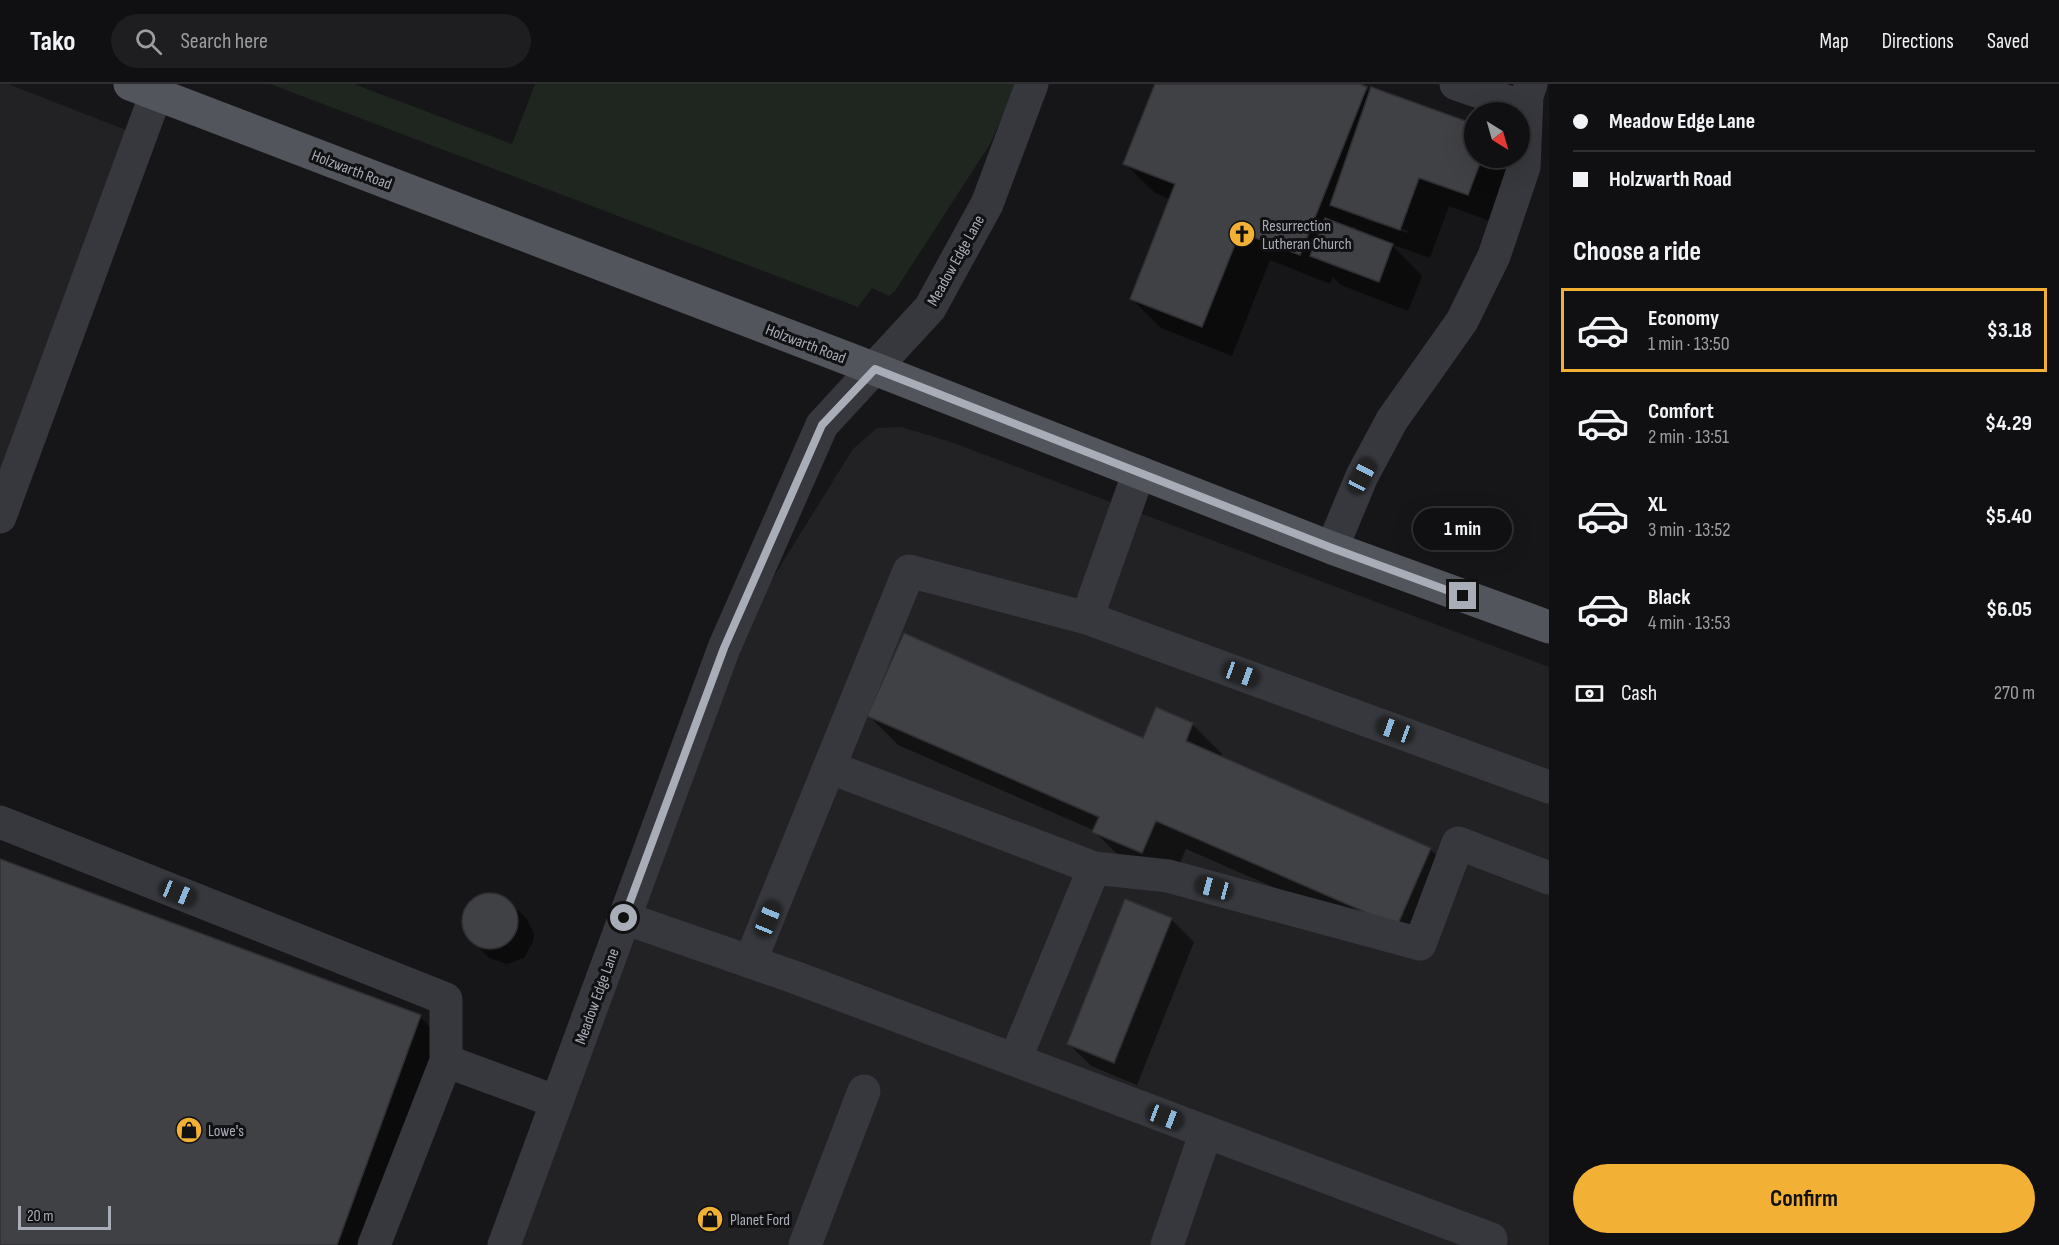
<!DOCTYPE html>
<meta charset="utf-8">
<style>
:root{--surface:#101012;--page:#1e1e20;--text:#f1f3f6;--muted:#9c9d9f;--line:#303032;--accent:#f2b134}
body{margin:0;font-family:"Sofia Sans Condensed",sans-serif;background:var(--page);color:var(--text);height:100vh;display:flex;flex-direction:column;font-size:22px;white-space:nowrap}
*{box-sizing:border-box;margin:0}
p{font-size:20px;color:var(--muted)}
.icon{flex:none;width:33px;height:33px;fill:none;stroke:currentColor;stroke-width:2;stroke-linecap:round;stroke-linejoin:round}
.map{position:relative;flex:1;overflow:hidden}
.drawer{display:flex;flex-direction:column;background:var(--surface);width:510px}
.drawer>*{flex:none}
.banner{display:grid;align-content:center;height:132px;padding:0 24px;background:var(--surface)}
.needle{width:39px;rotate:143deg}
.fabs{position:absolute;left:1464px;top:18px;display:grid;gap:12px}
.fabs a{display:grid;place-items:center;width:66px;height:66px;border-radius:50%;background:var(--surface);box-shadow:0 6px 24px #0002,0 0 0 2px var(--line);font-size:30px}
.scale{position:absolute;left:18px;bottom:15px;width:93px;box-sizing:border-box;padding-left:6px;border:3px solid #a8adb8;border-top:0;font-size:16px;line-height:21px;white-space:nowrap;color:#a8adb8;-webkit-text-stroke:4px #111113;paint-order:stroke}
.end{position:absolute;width:27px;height:27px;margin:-14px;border:8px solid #a8adb8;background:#111;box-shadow:0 0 0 3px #111}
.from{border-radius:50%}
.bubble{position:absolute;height:42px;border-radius:21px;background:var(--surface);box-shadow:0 6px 24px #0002,0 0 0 2px var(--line);font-size:20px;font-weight:700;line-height:42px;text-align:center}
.car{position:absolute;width:18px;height:36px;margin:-18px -9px;border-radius:8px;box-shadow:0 0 4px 2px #0007;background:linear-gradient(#222 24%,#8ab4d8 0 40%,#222 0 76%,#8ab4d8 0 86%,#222 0)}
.banner b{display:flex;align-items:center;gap:21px;height:57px;font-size:22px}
.banner b+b{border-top:2px solid var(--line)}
.banner i{width:15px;height:15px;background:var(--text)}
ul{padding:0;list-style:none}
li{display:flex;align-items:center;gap:18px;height:84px;margin:0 12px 9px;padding:0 12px;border:3px solid transparent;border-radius:0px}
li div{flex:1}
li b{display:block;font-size:22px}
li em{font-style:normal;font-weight:700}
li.selected{border-color:var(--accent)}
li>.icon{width:54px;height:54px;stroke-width:1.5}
h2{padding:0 24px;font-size:27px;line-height:72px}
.pay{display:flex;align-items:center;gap:15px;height:66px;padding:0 24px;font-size:22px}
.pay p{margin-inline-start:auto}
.cta{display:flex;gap:12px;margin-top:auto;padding:12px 24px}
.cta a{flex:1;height:69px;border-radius:36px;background:var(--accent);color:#111;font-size:24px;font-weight:700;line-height:69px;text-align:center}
header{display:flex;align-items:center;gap:36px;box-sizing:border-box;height:84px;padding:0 30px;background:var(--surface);border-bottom:2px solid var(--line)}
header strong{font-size:28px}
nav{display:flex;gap:33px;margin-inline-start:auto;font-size:21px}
.search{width:420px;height:54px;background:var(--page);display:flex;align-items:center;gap:15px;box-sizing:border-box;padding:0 21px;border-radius:33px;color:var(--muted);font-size:22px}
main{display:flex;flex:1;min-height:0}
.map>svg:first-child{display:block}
.built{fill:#222225}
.green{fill:#1e261f}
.shadow{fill:#0007;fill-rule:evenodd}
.building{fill:#404145;stroke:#303034;stroke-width:1.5}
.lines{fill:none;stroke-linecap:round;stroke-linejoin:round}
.minor{stroke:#37383d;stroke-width:33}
.major{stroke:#53555c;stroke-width:33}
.route{stroke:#a8adb8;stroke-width:8}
.labels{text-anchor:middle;stroke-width:6;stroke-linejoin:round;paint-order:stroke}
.street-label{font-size:16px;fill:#a8adb8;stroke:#111113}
.poi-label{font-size:16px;fill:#a8adb8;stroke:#111113;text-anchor:start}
</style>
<header>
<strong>Tako</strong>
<div class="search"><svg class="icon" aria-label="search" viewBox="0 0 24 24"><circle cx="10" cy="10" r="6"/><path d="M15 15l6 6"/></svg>Search here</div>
<nav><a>Map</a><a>Directions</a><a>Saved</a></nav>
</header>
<main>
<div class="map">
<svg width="1549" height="1161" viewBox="0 0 1549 1161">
<rect width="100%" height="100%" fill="#161618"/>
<path class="built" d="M0 0H8L126 46 0 420Z
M901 343 948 357 1549 583V1161H519L756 521 853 365 877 344Z"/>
<path class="green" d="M270 0H354L512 60 535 0H1017L990 60 895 207 889 212 872 204 858 223Z"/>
<path class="shadow" d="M1157 0H1356L1371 9 1372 5 1474 41V74H1517L1498 140 1449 122 1430 174 1391 160 1422 192 1408 227 1341 201 1333 193 1330 200 1270 176 1232 272 1161 244 1131 214 1171 116 1155 109 1125 80ZM1365 131 1408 147 1407 149 1365 135ZM1353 142 1361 150 1351 146Z
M1157 625 1193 641 1222 670 1221 674 1430 765 1460 795 1427 870 1186 765 1172 798 1124 777 1093 746 898 661 869 632 1144 656Z
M0 777 420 933 443 956 368 1161H0Z
M495 810 510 818 526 834 534 849 533 858 524 874 507 880 489 874 474 858 464 842 463 832 471 817 478 813Z
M1171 835 1194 858 1137 1001 1091 982 1068 959Z"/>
<path class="building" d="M1155 0H1360L1367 3 1300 171 1240 148 1202 243 1130 215 1175 100 1123 80Z
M1371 3 1474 40V74H1482L1468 111 1419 94 1400 146 1330 121Z
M1325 134 1393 160 1379 198 1310 172Z
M904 549 1143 654 1156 623 1193 639 1186 657 1431 764 1397 842 1156 737 1142 769 1092 748 1099 733 867 632Z
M0 775 421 931 337 1161H0Z
M462 837a28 28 0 1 1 56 0a28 28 0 1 1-56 0Z
M1125 815 1172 834 1114 979 1067 960Z"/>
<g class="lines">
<path class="minor" d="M1456 0 1526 24
M0 433 156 10
M1332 464 1362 392 1392 336 1462 237 1494 172 1524 83 1527 12 1531 0
M1087 534 1549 703
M829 683 1094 784
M0 738 446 915V977
M624 834 794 893 1491 1155 1489 1161
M750 878 909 487 1087 534 1139 388
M1015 976 1094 784 1168 792 1420 860 1458 759 1549 794
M374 1161 446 977 557 1018
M504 1161 724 564 822 341 930 224 987 120 1032 0
M805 1161 864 1007
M1167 1161 1206 1048"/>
<path class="major" d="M130 0 875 285 1332 464 1549 543"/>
</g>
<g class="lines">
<path class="route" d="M624 834 724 564 822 341 875 285 1332 464 1463 512"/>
</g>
<defs>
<symbol id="church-disc" viewBox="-11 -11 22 22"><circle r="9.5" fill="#f2b134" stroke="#111113"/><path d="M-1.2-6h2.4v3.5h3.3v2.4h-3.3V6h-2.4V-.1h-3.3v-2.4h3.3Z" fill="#111"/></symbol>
<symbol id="shop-disc" viewBox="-11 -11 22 22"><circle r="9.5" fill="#f2b134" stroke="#111113"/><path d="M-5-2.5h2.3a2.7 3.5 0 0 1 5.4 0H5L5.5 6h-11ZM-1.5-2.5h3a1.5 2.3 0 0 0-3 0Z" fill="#111"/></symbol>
</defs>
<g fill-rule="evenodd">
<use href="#church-disc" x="1227" y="135" width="30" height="30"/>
<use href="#shop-disc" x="174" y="1031" width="30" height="30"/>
<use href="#shop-disc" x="695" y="1120" width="30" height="30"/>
</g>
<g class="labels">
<g class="street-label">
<text transform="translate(352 85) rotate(21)" y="6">Holzwarth Road</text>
<text transform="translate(955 176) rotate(-61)" y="6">Meadow Edge Lane</text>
<text transform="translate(806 259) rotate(21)" y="6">Holzwarth Road</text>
<text transform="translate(596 912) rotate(-70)" y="6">Meadow Edge Lane</text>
</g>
<g class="poi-label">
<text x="1262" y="147">Resurrection<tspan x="1262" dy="18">Lutheran Church</tspan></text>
<text x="208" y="1052">Lowe's</text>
<text x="730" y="1141">Planet Ford</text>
</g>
</g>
</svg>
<div class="fabs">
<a><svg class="needle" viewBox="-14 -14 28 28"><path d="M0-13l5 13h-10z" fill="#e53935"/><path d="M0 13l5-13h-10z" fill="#9c9d9f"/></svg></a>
</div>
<div class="scale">20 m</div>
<i class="end from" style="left:624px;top:834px"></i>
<i class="end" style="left:1463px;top:512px"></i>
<div class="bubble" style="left:1413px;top:424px;width:99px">1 min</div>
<i class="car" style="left:1362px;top:392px;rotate:28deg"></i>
<i class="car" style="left:1241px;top:590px;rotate:110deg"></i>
<i class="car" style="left:1395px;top:646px;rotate:290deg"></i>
<i class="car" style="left:1214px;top:804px;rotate:285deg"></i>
<i class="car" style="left:178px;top:809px;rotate:112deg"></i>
<i class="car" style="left:768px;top:835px;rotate:22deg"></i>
<i class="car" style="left:1165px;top:1033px;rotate:111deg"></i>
</div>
<section class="drawer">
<div class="banner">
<b><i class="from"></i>Meadow Edge Lane</b>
<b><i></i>Holzwarth Road</b>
</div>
<h2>Choose a ride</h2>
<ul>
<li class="selected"><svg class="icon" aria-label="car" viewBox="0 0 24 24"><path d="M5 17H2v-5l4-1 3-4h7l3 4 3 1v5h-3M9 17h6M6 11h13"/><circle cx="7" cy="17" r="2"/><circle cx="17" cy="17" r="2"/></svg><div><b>Economy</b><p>1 min · 13:50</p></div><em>$3.18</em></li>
<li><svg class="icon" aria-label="car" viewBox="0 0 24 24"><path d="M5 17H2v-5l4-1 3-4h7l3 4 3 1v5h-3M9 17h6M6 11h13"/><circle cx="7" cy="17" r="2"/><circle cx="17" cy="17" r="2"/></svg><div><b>Comfort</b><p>2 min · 13:51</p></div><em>$4.29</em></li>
<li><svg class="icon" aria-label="car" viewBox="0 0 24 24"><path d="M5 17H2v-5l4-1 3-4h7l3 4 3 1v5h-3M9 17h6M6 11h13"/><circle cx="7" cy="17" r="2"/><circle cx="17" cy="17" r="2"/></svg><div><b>XL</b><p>3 min · 13:52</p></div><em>$5.40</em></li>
<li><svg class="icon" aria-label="car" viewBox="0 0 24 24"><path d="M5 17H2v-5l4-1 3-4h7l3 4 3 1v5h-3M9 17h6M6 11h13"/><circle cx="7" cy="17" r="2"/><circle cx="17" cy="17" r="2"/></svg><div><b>Black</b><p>4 min · 13:53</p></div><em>$6.05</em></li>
</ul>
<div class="pay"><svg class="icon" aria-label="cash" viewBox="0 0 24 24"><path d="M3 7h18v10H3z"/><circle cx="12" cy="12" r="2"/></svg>Cash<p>270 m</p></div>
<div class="cta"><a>Confirm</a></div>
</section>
</main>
